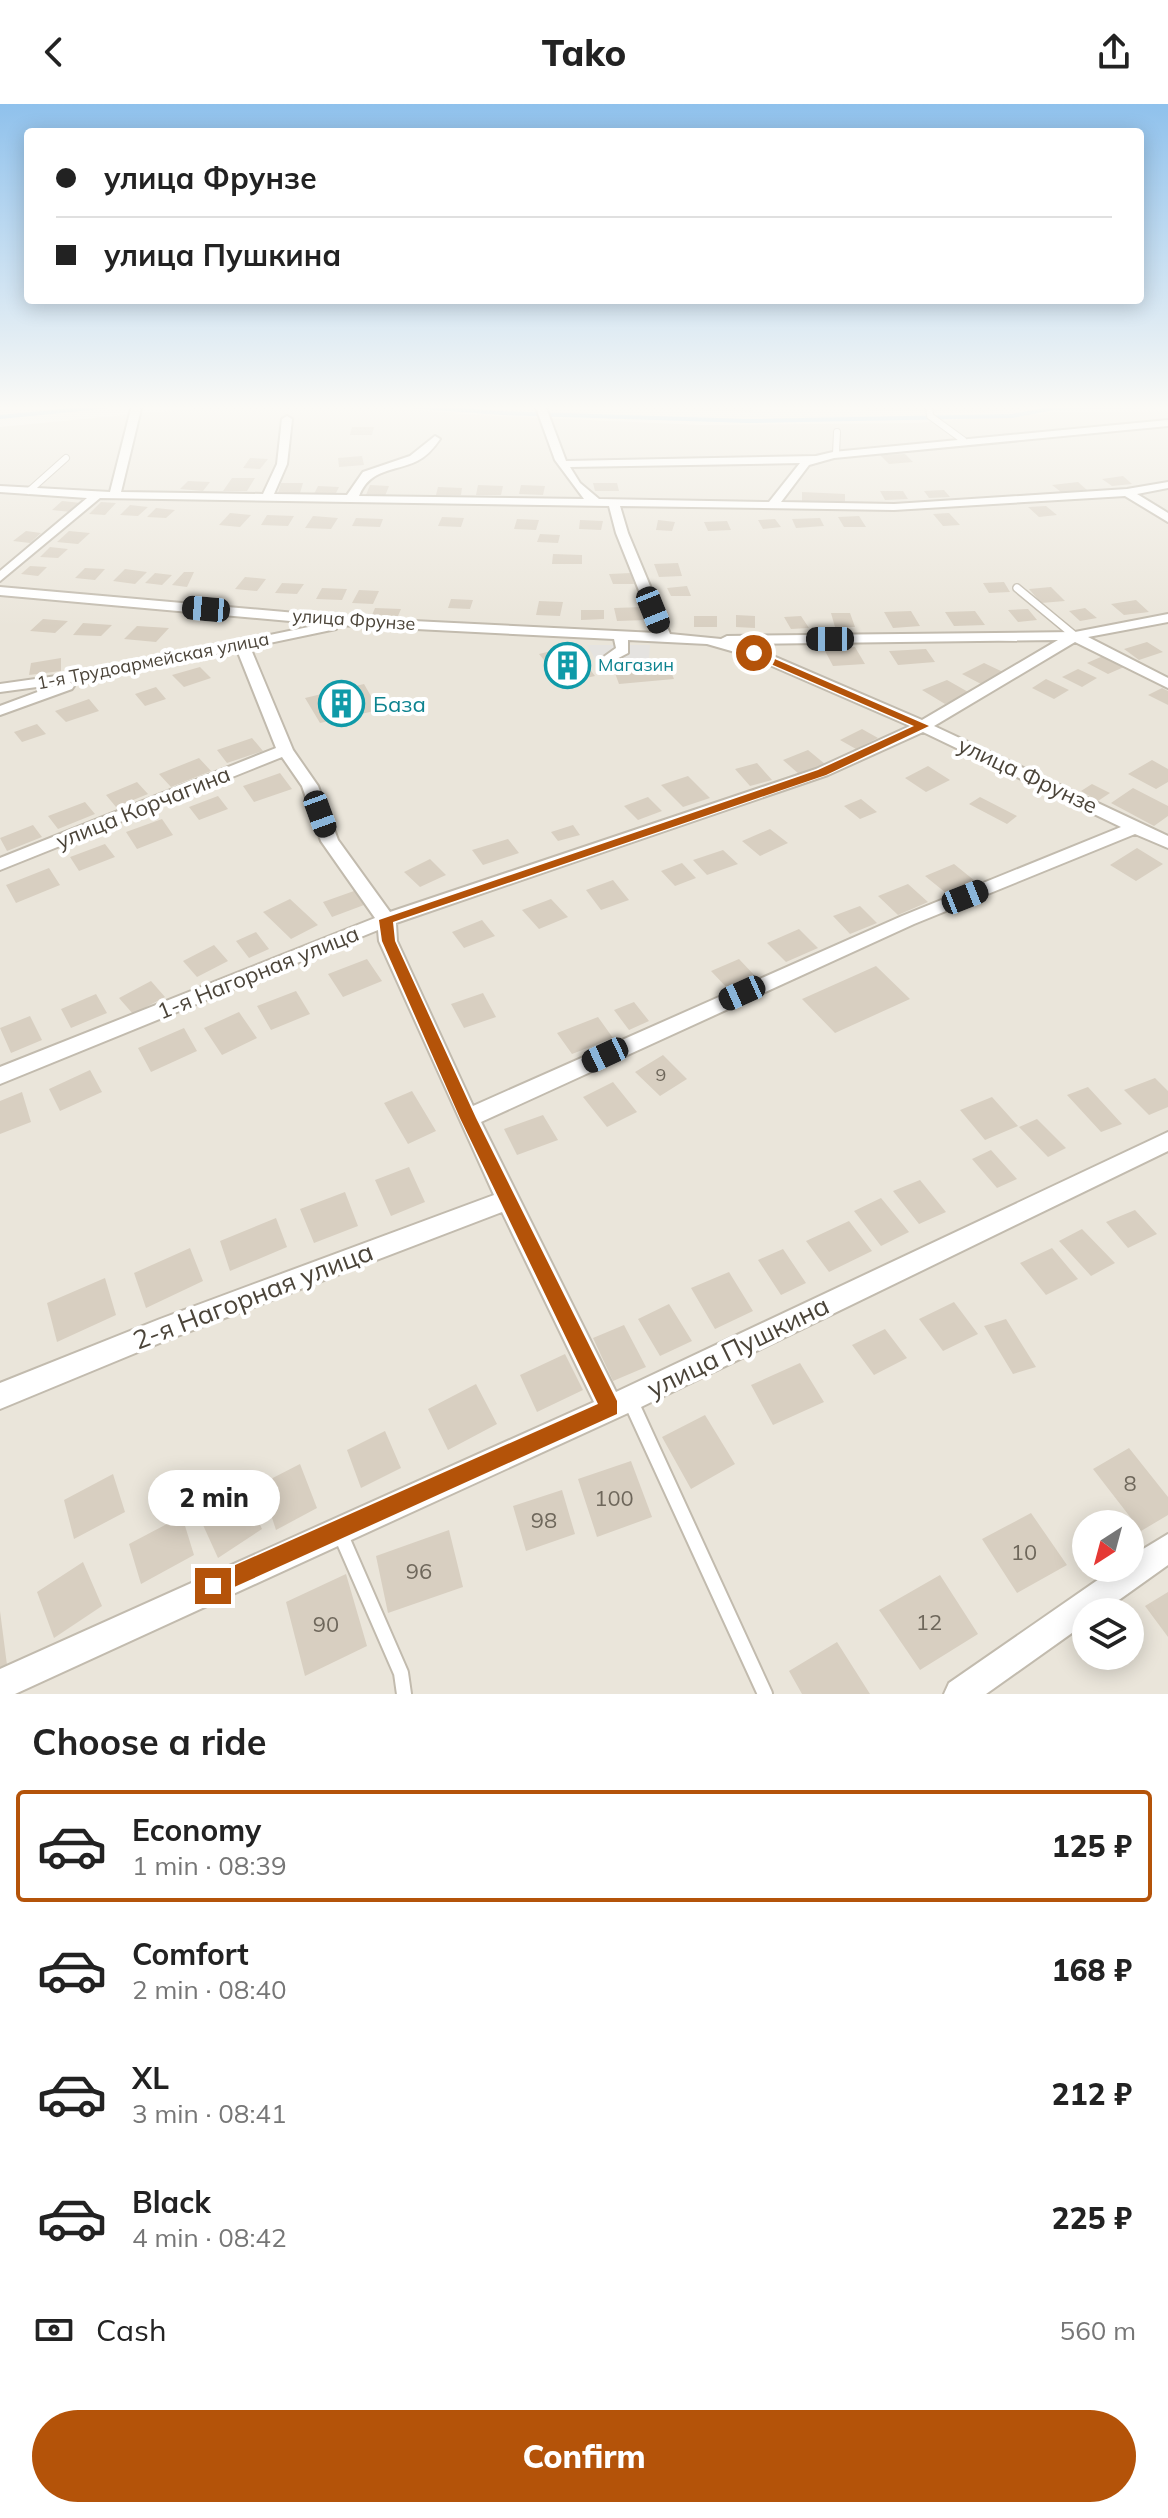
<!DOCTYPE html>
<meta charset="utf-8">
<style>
:root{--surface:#fff;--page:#f2f2f2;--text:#222;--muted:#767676;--line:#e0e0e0;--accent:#b45309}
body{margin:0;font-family:Mulish,sans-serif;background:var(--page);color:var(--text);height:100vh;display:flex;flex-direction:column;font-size:30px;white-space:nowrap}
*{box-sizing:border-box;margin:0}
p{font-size:26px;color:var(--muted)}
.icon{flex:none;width:44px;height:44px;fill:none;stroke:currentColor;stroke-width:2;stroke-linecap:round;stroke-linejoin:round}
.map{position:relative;height:1590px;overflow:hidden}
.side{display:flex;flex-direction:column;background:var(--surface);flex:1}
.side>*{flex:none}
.guide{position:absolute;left:24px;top:24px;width:1120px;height:176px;border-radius:8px;box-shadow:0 4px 20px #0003;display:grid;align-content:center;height:176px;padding:0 32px;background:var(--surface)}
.needle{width:52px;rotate:216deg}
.buttons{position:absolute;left:1072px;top:1406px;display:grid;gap:16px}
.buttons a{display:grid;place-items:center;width:72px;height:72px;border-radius:50%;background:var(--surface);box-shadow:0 4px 20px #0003;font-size:40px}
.end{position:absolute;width:36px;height:36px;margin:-18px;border:10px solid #b45309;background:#fff;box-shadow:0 0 0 4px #fff}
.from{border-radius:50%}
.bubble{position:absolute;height:56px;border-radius:28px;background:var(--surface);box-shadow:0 4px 20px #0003;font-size:26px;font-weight:800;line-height:56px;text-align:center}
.car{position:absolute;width:24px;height:48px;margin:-24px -12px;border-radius:10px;box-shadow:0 0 6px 2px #0007;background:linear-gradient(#222 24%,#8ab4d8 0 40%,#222 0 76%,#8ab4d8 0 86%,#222 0)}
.guide b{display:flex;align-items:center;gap:28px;height:76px;font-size:30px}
.guide b+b{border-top:2px solid var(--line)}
.guide i{width:20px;height:20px;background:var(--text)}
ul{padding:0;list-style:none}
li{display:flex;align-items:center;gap:24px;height:112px;margin:0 16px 12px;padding:0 16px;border:4px solid transparent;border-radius:8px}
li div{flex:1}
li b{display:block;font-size:30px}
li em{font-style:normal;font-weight:800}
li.active{border-color:var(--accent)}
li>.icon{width:72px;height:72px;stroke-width:1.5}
h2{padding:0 32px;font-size:36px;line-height:96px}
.pay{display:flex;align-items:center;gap:20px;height:88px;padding:0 32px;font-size:30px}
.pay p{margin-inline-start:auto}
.cta{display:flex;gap:16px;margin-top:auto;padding:16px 32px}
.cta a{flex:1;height:92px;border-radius:48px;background:var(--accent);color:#fff;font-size:32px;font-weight:800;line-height:92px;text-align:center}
header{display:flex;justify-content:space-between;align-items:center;height:104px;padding:0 32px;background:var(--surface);font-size:36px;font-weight:800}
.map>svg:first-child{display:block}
.residential{fill:#eae5da;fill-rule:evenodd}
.parking{fill:#e5e3e0}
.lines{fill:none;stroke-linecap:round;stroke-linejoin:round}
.stream{stroke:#a9d4f2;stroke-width:4}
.building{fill:#d8cfc1}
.lane-far2-casing{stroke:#c2bbae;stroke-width:8}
.lane-far1-casing{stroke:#c2bbae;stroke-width:10}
.lane-casing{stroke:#c2bbae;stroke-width:18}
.street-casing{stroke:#c2bbae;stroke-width:4}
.lane-far2{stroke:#fff;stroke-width:6}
.lane-far1{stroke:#fff;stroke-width:7}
.lane{stroke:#fff;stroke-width:14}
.street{fill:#fff;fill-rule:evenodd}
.route{fill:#b45309}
.labels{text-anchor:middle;stroke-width:8;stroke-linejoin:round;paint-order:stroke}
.far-street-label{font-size:18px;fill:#4b4439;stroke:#fff}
.far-culture-label{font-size:18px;fill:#0d838f;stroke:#fff;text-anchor:start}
.number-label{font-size:18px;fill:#6e675b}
.culture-label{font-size:22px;fill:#0d838f;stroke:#fff;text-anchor:start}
.street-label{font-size:22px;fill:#4b4439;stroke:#fff}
.near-number-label{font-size:22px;fill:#6e675b}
.near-street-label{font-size:26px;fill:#4b4439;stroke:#fff}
</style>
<header><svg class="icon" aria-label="back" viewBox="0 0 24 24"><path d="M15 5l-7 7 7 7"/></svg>Tako<svg class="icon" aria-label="share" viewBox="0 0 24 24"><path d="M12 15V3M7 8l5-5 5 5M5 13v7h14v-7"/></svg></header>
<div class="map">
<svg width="1168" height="1590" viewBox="0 0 1168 1590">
<rect width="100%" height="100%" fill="#f6f3ec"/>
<path class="residential" d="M229 301H362L474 311 701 321 915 319 1062 308 1168 307V1590H0V323ZM1086 1420H1130V1464H1086ZM1086 1508H1130V1552H1086Z
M493 301H759L752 308Z
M859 301H1069L985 308 865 307Z"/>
<path class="parking" d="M587 541H650L649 555 598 560Z"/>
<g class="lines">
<path class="stream" d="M392 301 503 309 749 317 1012 312 1054 304 1168 302
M0 313 122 301"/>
</g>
<path class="building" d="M352 323H374L372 331H350Z
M905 350 913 358 889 360 880 351Z
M362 352 364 361 339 363 338 354Z
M250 354 268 355 260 365 243 364Z
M1123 372 1132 380 1112 382 1102 375Z
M232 374H255L247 387H223Z
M188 377 210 378 203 387 180 385Z
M1078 378 1087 386 1061 388 1052 381Z
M281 379H303L300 389H278Z
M593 379H617L619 387H595Z
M370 381 389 382 385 392 366 391Z
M478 381 503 382 501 391H476Z
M521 381 545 382 543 391 519 390Z
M318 382 339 383 335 391 314 390Z
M438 383 462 384 461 391H436Z
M944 386 950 393 929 394 924 387Z
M880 387H903L908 395 885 396Z
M802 388 845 390V399L802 398Z
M62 397 81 399 71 408 52 406Z
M101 398 116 399 105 411 89 410Z
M130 401 148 403 138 412 120 411Z
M1046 402 1057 411 1039 413 1028 403Z
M156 404 175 406 166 414 147 413Z
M230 409 251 411 240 423 219 421Z
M949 409 960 421 943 422 933 410Z
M267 411 294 412 288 422 261 421Z
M313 412 338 414 331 425 305 424Z
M859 412 866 423H844L838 413Z
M442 413 464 414 461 423 438 422Z
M356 414 383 415 380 423 352 422Z
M820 414 824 422 796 424 792 415Z
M517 415 539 416 536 426 514 425Z
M775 415 781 423 763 425 758 416Z
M580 416 603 417 601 426 579 425Z
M658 416 675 418 672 427 656 426Z
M727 417 731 426 708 427 704 418Z
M26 427 41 429 30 439 13 437Z
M69 427 90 429 78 440 57 438Z
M540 430 560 431 558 439 537 438Z
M50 443 68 445 58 454 40 453Z
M553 450 582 451V460H552Z
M678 459 682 472 659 473 654 460Z
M30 462 47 463 38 472 21 470Z
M85 464 105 465 95 476 75 474Z
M125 465 147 468 135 480 113 477Z
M184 468H194L187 483 172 481Z
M155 469 172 471 162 481 145 479Z
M631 469 634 480H613L609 470Z
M245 473 266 475 257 487 235 485Z
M1004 478 1010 488 989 489 983 479Z
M282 479 304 480 297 490 275 489Z
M687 482 691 492H671L667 484Z
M1051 483 1065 497 1041 499 1029 485Z
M322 484 347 485 342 496 316 495Z
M359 486 379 487 373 500 352 499Z
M451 495 473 496 470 505 448 504Z
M1136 496 1149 508 1124 511 1111 500Z
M539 497 563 498 560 512 536 511Z
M643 503 646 516 617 517 614 504Z
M375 504 401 505 398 512 372 511Z
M1085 504 1097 514 1080 517 1069 507Z
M1028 505 1037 516 1018 518 1008 506Z
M581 506H604V515L581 516Z
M911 507 920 522 893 524 884 508Z
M975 507 985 521 954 522 945 508Z
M831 509H850L855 523H835Z
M736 511 755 512V524L736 523Z
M694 512H717V523H694Z
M801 512 809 524 791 525 784 513Z
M43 515 68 517 55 529 30 527Z
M83 519 112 521 101 532 73 531Z
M137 522 169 524 156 538 124 535Z
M1147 538 1163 548 1139 556 1124 545Z
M572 542 595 572 563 579 539 550Z
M855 543 865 560 833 562 824 545Z
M926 545 935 558 898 561 889 547Z
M1103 552 1124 563 1108 570 1087 559Z
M61 554V567L29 571 31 559Z
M666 556 674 575 619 580 612 561Z
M984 559 1003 568 981 580 962 570Z
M200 563 211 574 184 583 172 571Z
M1078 565 1097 574 1082 583 1062 573Z
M1046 575 1069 586 1054 595 1032 584Z
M947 576 970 589 945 600 922 586Z
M364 580 379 606 320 619 305 594Z
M156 583 166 595 145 602 135 590Z
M1162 584 1168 587V601L1148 591Z
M89 595 99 607 66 618 55 607Z
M37 620 46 630 22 638 14 628Z
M862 625 878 634 856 645 840 636Z
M252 634 263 647 227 659 217 646Z
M808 646 825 660 799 670 783 656Z
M199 654 211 667 171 683 159 670Z
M1152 656 1168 665V678L1156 685 1128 670Z
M757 659 772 676 750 682 735 665Z
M928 662 950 676 926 688 905 674Z
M280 669 292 685 254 698 243 682Z
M688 672 710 694 683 703 661 681Z
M137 678 148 690 116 703 106 691Z
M1092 680 1110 689 1098 697 1081 687Z
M1133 684 1168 702V712L1154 722 1111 699Z
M218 692 228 705 199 716 189 703Z
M648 693 662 707 638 716 624 702Z
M980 693 1017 712 1007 720 969 700Z
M861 695 877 708 860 715 844 702Z
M85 698 95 710 58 725 48 712Z
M162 715 173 731 137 745 126 728Z
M33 721 42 733 7 747 0 734Z
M573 721 580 731 558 737 551 728Z
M770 725 788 739 760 752 742 737Z
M508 735 519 749 483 761 472 746Z
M105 740 115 753 79 767 70 753Z
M1137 744 1163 760 1136 777 1110 761Z
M723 746 738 760 707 771 693 756Z
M430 755 446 771 420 783 404 768Z
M682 759 696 774 675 782 661 767Z
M954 760 975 777 946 789 925 772Z
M49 764 60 781 16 799 6 781Z
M613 776 629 796 601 806 586 786Z
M908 780 928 798 898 811 878 792Z
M354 787 364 801 332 813 323 798Z
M290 795 318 821 291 835 263 808Z
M551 795 568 813 539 825 522 806Z
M860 802 877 819 850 830 833 812Z
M482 816 495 832 464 844 452 828Z
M799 825 818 844 786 858 767 839Z
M256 828 269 845 249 854 236 837Z
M214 841 228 857 197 873 183 857Z
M367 855 382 877 343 893 328 870Z
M739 855 756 873 728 885 711 867Z
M876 862 910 895 835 929 802 895Z
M151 877 165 893 133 910 119 894Z
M296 887 310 910 271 926 257 902Z
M483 889 496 913 464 924 451 900Z
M96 890 107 909 71 924 61 905Z
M634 898 649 917 629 926 614 906Z
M239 908 257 934 222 951 204 924Z
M30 912 42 936 11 949 0 924Z
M598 913 613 934 572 950 557 929Z
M184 924 197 947 151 968 138 944Z
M663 951 687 975 660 992 635 968Z
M90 966 102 988 60 1007 49 985Z
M1155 974 1168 987V1003L1149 1011 1124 986Z
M613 978 637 1008 607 1023 583 993Z
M1088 983 1122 1020 1101 1028 1067 991Z
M412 987 436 1027 408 1040 384 999Z
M22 988 31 1018 0 1030V997Z
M992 993 1018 1022 985 1036 960 1006Z
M543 1011 558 1036 517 1051 504 1025Z
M1037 1015 1066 1044 1048 1053 1019 1023Z
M991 1046 1017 1075 997 1084 972 1055Z
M409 1063 425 1098 391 1112 375 1076Z
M920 1076 946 1108 919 1120 893 1087Z
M345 1088 358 1122 314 1139 300 1105Z
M881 1094 909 1128 881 1142 854 1107Z
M1135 1106 1157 1130 1128 1144 1106 1118Z
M276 1114 287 1143 230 1167 220 1137Z
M849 1117 872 1147 829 1168 806 1137Z
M1082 1125 1115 1159 1091 1172 1059 1137Z
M190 1144 203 1177 146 1204 134 1169Z
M1052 1144 1078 1175 1046 1191 1020 1159Z
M783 1145 806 1179 781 1191 758 1156Z
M729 1168 753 1207 715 1225 691 1184Z
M105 1174 116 1211 57 1238 47 1199Z
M954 1198 978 1230 943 1247 919 1215Z
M669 1200 692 1237 660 1252 638 1215Z
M1006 1215 1036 1263 1013 1270 984 1222Z
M624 1221 646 1263 613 1277 593 1234Z
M885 1225 907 1254 874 1271 852 1241Z
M565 1250 583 1286 537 1308 520 1271Z
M800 1259 824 1298 773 1321 751 1281Z
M476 1280 497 1320 448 1346 428 1305Z
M705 1311 735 1360 691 1385 662 1333Z
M385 1327 401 1364 361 1384 347 1346Z
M1129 1344 1168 1393V1411L1141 1427 1093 1365Z
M631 1357 652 1413 597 1433 578 1375Z
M300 1360 317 1404 276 1426 261 1380Z
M113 1370 125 1408 74 1435 64 1396Z
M242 1383 262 1425 218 1454 198 1410Z
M562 1386 575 1430 526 1447 513 1402Z
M1031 1409 1067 1461 1017 1489 982 1435Z
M182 1412 194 1451 141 1480 129 1440Z
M449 1426 463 1483 388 1509 376 1452Z
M83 1458 102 1502 54 1534 37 1488Z
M346 1470 367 1542 305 1572 286 1498Z
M940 1471 978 1530 920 1566 879 1506Z
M1168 1488V1533L1145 1502Z
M0 1507 7 1561 0 1564Z
M837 1538 870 1590H802L789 1567Z"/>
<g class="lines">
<defs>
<path id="lane-far2" d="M929 303 930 312 963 336
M836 350 837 328
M29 387 66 354"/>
<path id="lane-far1" d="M1017 484 1075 532"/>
<path id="lane" d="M631 1298 765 1590
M340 1429 401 1569 404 1590"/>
<path id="street" d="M535 301H545L566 357 816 352 833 348 1168 316V322L834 354 809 361 781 398 894 400 1127 385 1168 378V384L1137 390 1168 409V418L1125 392 894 406 620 402 628 429 670 530 721 535 727 532 1075 528 1168 510V518L1088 533 1168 574V584L1075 538 934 622 1168 732V744L1135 730 914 820 481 1018 616 1288 1168 1028V1047L639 1304 15 1590H0V1565L594 1298 502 1108 167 1236 0 1305V1279L160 1215 494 1091 379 837 378 826 0 980V963L375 814 321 737 302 682 282 653 0 766V754L276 644 237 546 70 578 74 582 72 585 0 611V602L59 580 0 588V580L99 566 323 520 0 491V483L352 514 656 529 616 429 609 402 100 394 0 477V467L87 394 0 388V382L110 388 131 305 136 302 141 305 121 388 263 390 277 360 282 315 287 312 292 315 287 360 274 390 347 391 363 368 410 352 435 332 440 335C434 344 427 352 417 357 394 368 370 364 359 392L584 395 555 356ZM800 359 769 398 599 395 580 379 570 363ZM337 521 614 535 616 544 598 557 605 561 628 549V536L707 540 749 552 910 622 816 665 390 808 338 736 318 682 293 646 250 543 336 525ZM1058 536 922 616 759 546 737 540ZM923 628 1121 723 902 812 473 1002 397 837 396 819 828 671Z
M1168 1430V1461L1102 1508H1086V1519L986 1590H944L949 1579 1115 1464H1130V1453Z"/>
</defs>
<use href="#lane-far2" class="lane-far2-casing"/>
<use href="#lane-far1" class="lane-far1-casing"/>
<use href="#lane" class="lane-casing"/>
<use href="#street" class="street-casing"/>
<use href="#lane-far2" class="lane-far2"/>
<use href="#lane-far1" class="lane-far1"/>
<use href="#lane" class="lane"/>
<use href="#street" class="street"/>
</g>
<linearGradient id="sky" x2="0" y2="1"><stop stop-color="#8fc1ec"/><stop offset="0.58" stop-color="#fbfaf6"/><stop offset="1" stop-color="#fbfaf6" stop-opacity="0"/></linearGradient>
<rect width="1168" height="523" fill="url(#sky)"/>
<path class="route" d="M754 546 929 622 826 671 393 818 395 837 476 1014 617 1297V1310L221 1489 213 1492 206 1489 203 1482 206 1474 598 1300 460 1014 382 837 379 816 818 666 914 622 750 551Z"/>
<defs>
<symbol id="building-ring" viewBox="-11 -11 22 22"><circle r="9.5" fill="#fff" stroke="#0f9aa8" stroke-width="1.5"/><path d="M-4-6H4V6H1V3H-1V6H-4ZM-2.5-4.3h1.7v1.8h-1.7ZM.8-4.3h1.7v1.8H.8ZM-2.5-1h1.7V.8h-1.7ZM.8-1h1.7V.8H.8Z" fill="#0f9aa8"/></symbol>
</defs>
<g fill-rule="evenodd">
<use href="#building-ring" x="542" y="536" width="51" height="51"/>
<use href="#building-ring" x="316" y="574" width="51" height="51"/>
</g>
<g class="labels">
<g class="far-street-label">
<text transform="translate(354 516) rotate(4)" y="6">улица Фрунзе</text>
<text transform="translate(153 557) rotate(-11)" y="6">1-я Трудоармейская улица</text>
</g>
<g class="far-culture-label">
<text x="598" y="567">Магазин</text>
</g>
<g class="number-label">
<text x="661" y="977">9</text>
</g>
<g class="culture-label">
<text x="373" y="608">База</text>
</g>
<g class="street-label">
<text transform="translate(1028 671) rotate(25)" y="8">улица Фрунзе</text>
<text transform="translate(143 703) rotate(-22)" y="8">улица Корчагина</text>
<text transform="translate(258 868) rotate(-22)" y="8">1-я Нагорная улица</text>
</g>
<g class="near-number-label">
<text x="1130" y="1387">8</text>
<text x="614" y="1402">100</text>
<text x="544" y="1424">98</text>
<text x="1024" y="1456">10</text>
<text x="419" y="1475">96</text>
<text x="929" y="1526">12</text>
<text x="326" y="1528">90</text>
</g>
<g class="near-street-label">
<text transform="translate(253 1192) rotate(-21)" y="9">2-я Нагорная улица</text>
<text transform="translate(738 1243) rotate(-26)" y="9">улица Пушкина</text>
</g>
</g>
</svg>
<div class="buttons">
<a><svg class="needle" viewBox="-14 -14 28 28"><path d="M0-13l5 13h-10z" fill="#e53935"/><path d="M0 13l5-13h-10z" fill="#767676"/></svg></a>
<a><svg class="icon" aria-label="layers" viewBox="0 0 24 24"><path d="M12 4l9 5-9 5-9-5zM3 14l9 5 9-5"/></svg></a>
</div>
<i class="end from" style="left:754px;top:549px"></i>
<i class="end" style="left:213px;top:1482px"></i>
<div class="bubble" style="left:148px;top:1366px;width:132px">2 min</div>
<i class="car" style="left:206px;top:505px;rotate:275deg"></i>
<i class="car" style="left:653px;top:506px;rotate:158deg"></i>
<i class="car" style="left:830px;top:535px;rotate:270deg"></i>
<i class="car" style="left:320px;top:710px;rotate:160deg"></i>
<i class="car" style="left:965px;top:793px;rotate:68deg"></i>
<i class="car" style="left:742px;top:889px;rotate:246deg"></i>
<i class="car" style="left:605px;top:951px;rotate:245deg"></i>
<div class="guide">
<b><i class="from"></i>улица Фрунзе</b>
<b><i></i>улица Пушкина</b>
</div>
</div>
<section class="side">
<h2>Choose a ride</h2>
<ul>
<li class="active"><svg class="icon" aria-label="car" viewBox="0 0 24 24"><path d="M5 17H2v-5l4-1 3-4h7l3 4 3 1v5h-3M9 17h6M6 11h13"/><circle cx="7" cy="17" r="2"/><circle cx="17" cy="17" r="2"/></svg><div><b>Economy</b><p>1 min · 08:39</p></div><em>125 ₽</em></li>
<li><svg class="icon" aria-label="car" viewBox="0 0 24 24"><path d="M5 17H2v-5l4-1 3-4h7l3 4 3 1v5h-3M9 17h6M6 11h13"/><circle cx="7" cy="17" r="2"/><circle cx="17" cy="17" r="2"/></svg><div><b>Comfort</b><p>2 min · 08:40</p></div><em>168 ₽</em></li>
<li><svg class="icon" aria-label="car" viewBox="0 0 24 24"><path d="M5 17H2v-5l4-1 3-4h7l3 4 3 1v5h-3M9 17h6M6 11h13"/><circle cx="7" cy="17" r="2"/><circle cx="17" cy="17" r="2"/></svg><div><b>XL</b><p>3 min · 08:41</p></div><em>212 ₽</em></li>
<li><svg class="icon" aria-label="car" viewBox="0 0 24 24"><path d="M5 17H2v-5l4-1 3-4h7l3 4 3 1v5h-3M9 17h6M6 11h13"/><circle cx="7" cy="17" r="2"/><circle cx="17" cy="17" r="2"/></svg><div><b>Black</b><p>4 min · 08:42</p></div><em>225 ₽</em></li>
</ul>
<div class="pay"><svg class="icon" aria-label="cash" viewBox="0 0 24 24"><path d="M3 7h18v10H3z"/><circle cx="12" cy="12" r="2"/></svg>Cash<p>560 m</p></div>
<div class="cta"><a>Confirm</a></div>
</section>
